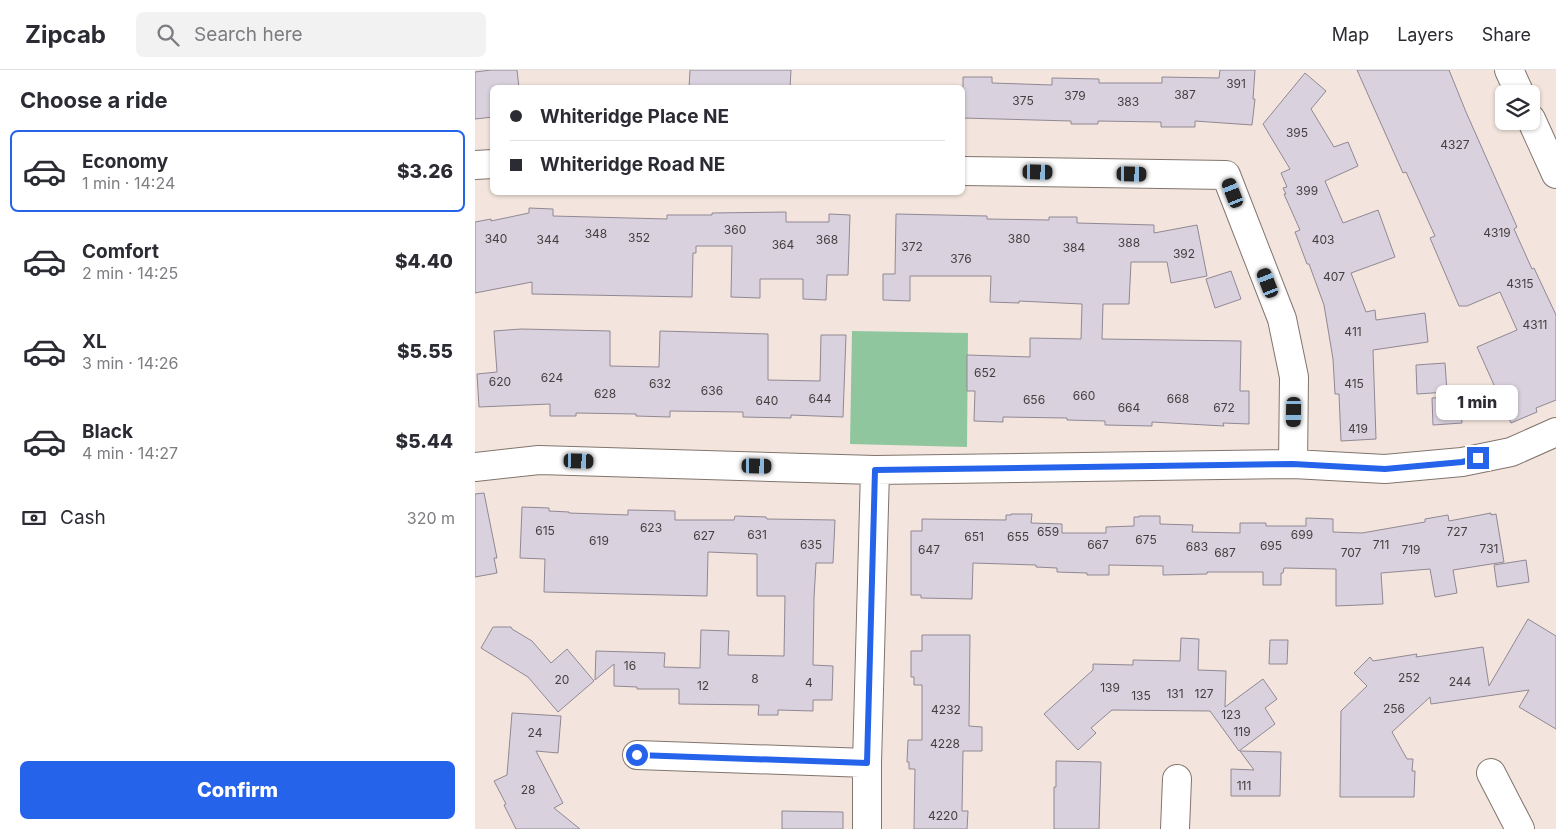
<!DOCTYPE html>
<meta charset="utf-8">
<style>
:root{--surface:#fff;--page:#f2f2f3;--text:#2b2b33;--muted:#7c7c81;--line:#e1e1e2;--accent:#2563eb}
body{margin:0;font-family:Inter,sans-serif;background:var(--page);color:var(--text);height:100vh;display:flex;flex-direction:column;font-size:19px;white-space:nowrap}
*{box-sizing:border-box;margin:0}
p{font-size:16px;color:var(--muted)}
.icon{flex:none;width:28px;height:28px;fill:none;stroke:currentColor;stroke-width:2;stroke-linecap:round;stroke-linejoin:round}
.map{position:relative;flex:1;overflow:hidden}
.details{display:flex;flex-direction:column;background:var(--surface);width:475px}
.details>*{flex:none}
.hud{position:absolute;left:15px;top:15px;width:475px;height:110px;border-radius:8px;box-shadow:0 1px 4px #0004;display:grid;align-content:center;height:110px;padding:0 20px;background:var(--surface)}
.fabs{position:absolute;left:1020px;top:15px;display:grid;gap:10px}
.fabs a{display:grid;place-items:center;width:45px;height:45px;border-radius:8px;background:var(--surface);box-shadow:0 1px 4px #0004;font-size:25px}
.end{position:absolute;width:22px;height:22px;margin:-11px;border:6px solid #2563eb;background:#fff;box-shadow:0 0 0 2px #fff}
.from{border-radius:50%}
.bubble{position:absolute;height:35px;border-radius:8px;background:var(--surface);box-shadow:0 1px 4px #0004;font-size:16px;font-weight:800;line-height:35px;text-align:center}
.car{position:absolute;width:15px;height:30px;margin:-15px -8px;border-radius:6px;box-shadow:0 0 4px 1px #0007;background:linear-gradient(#222 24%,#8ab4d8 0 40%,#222 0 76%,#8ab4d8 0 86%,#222 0)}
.hud b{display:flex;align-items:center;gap:18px;height:48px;font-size:19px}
.hud b+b{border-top:1px solid var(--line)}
.hud i{width:12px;height:12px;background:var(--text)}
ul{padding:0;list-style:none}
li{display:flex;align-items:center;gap:15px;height:82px;margin:0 10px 8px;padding:0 10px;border:2px solid transparent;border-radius:8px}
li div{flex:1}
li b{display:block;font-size:19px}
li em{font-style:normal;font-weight:800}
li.selected{border-color:var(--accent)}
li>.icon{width:45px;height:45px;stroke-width:1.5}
h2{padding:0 20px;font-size:22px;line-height:60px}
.pay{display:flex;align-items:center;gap:12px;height:55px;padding:0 20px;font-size:19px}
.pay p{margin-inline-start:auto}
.cta{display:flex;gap:10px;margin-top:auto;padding:10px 20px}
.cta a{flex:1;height:58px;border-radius:8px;background:var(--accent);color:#fff;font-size:20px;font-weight:800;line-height:58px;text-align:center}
header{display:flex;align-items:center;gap:30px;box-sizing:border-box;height:70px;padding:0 25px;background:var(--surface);border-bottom:1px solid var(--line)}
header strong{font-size:24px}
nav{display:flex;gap:28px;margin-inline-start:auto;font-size:18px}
.search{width:350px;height:45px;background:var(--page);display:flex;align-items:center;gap:12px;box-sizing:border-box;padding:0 18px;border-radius:8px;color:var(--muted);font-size:19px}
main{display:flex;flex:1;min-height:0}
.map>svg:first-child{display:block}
.green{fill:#8fc69d}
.building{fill:#d9d1dd;stroke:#908893}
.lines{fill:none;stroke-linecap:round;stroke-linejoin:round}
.minor-casing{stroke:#81756d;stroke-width:30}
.minor{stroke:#fff;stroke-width:28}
.route{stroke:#2563eb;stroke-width:6}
.labels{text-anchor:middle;stroke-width:4.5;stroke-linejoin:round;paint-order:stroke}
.number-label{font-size:12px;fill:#443f40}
</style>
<header>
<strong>Zipcab</strong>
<div class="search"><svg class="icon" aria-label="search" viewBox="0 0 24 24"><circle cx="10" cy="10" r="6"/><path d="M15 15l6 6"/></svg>Search here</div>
<nav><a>Map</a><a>Layers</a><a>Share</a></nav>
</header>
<main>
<section class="details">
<h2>Choose a ride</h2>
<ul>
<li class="selected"><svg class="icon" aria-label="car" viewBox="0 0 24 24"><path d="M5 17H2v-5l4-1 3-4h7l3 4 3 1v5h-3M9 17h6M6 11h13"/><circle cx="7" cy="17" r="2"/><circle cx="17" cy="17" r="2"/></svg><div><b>Economy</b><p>1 min · 14:24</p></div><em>$3.26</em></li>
<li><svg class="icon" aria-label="car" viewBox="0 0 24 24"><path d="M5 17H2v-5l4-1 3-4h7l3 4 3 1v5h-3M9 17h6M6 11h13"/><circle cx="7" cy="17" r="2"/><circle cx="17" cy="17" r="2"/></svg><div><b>Comfort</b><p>2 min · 14:25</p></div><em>$4.40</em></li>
<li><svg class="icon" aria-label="car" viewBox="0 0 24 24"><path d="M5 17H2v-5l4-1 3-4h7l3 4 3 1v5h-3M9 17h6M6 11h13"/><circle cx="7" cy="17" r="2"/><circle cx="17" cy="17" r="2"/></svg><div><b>XL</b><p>3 min · 14:26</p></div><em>$5.55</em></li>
<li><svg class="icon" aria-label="car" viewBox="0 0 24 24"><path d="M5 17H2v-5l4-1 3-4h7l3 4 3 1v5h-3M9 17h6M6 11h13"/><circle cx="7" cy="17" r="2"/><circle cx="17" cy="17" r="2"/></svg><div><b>Black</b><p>4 min · 14:27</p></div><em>$5.44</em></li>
</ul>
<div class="pay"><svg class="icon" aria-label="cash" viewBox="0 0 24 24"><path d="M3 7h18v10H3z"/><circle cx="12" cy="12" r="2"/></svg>Cash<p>320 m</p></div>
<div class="cta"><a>Confirm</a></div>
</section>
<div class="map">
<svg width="1081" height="759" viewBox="0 0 1081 759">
<rect width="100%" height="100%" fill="#f3e5dd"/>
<path class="green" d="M377 261 493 263 492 377 375 374Z"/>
<path class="building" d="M16 0H42L44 18H18V47L0 49V2Z
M215 0H316L315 18H214Z
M745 0H780L778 29H780L777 55 720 51V57H686V52L623 51V54H596V51L488 48V7H517V13L577 15V8L624 9V13H687V7L744 8Z
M882 0H974L991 42 1042 157 1039 159 1057 199 1059 198 1081 245V330L1061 338 1062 342 1036 353 1002 277 1042 260 1025 222 992 236H984L955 168 960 166 931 102 928 103Z
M830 3 851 21 836 39 859 77 873 72 883 96 850 111 868 153 903 140 920 187 876 203 891 242 900 240 901 250 950 243 953 272 898 280 901 369 866 371 864 324H860L858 289 849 235 834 194H832L820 162 825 160 809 124H811L808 118 812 117 806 103 815 99 788 54Z
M54 138 78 139V146L192 149V145H237V143L311 142V152H354V144L375 145 373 205H352L351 230 328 229V209H285V228L256 227 257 176H221V183H218L217 227 57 224V212L0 223V152L16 149V151L54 143Z
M421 144 512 146V149L574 150V147H602V153L679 155V163L722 155 732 206 696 213 692 192H656L654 234H628L627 269 766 271 765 321H774V354L748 353 749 356 677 352V356L630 355V351L592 350V348L528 347V352L499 351 500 321H492V285L555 287V268L606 269 607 234 544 231V233L515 232 516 206H435V231L408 230V204H420Z
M756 201 766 229 740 238 731 209Z
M46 259 135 261V296L184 297 185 261 293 264V310L345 311 346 265H371L368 347 316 345V348L268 347V342L195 341V347L161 346V344L101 343V346H75V334L4 337 2 304 22 302 19 261Z
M970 293 972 322 942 324 941 295Z
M985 326 987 353 958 355 957 328Z
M9 423 22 488H19L22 503 0 507V424Z
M47 437 74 438V441L94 442V443L153 445V440L200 441V450H259L260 446 291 447 292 449 360 450 358 493H341L339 528 338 595 358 596 357 630H338V641L303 640V645H283L284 635 204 634V619H162V617L139 616V594L120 610 121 581 190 583 189 597 225 598 226 560 254 561 253 585 309 586 310 526H282V484L233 482 232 526 69 522 70 489 45 488Z
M1016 443V445L1021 444 1029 492 978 500 982 523 960 527 955 499 906 503 908 534 861 536V499L809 498 808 503H806V515H788V502H732V504L688 505V496L634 495V505H612V503L582 502V498L561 497V495L498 493 497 529 446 528V525H436V461H447V449L531 450V445H536V444H557L556 453 587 454V463H631V457L659 456V447H664V446H685V454L718 455 717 462 765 463V453H791V456H831V448L858 449V462L887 463 950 452V449L973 445 974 451Z
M1051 490 1054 512 1022 517 1019 495Z
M1053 549 1081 566V659L1044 637 1054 620 956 634 955 627 917 662 932 689H938L937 701H940L939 727H865L866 641 892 616 879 603 895 587 898 591 942 584 941 587 1008 577 1014 616Z
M18 557H36L37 559 57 571 76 593 92 579 119 611 83 642 53 607 6 578Z
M447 565H495L494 656 507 657V681H488L487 741H493L492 759H439L440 699H434V692H432L433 670H447V615H439V607H436V581H447Z
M706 568 724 569 723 600 751 601 750 637 788 609 802 629 790 638 800 654 764 681 735 641 637 640 616 658 621 663 603 680 569 644 618 600V594L658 595V590L705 591Z
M795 570H813L812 594H794Z
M37 643 86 646 83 683 61 681 88 733 79 738 105 759H41L29 735 31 734 19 711 32 705Z
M765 681 806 682 805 726H756V699L779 700Z
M581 691 626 692 624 759H579V717H581Z
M307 741 368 742V759H307Z"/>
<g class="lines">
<defs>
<path id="minor" d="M1034 0 1045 24
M1056 49 1081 104
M0 95 18 94
M488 101 751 105 807 249 819 307 818 394
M0 397 64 390 400 400 818 394 910 399 987 392 1036 382 1081 362
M162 685 392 693
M1016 703 1045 759
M392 759V693L400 400
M700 759 702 709"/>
</defs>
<use href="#minor" class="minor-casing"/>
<use href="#minor" class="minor"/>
</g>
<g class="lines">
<path class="route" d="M162 685 392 693 400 400 818 394 910 399 987 392 1003 388"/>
</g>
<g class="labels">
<g class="number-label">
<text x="761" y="18">391</text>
<text x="710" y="29">387</text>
<text x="600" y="30">379</text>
<text x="548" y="35">375</text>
<text x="653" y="36">383</text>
<text x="822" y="67">395</text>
<text x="980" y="79">4327</text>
<text x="832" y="125">399</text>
<text x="260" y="164">360</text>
<text x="1022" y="167">4319</text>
<text x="121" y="168">348</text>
<text x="164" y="172">352</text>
<text x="21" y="173">340</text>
<text x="544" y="173">380</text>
<text x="73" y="174">344</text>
<text x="352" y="174">368</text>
<text x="848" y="174">403</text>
<text x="654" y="177">388</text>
<text x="308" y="179">364</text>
<text x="437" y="181">372</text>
<text x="599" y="182">384</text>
<text x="709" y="188">392</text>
<text x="486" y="193">376</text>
<text x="859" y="211">407</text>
<text x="1045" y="218">4315</text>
<text x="1060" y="259">4311</text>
<text x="878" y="266">411</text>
<text x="510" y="307">652</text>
<text x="77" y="312">624</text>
<text x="25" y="316">620</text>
<text x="185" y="318">632</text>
<text x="879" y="318">415</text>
<text x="237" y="325">636</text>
<text x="130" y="328">628</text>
<text x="609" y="330">660</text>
<text x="345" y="333">644</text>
<text x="703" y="333">668</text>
<text x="559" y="334">656</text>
<text x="292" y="335">640</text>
<text x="654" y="342">664</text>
<text x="749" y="342">672</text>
<text x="883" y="363">419</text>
<text x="176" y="462">623</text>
<text x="70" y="465">615</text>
<text x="573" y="466">659</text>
<text x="982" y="466">727</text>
<text x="282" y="469">631</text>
<text x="827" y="469">699</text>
<text x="229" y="470">627</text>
<text x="499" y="471">651</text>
<text x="543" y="471">655</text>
<text x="671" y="474">675</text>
<text x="124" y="475">619</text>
<text x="336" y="479">635</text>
<text x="623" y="479">667</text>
<text x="906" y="479">711</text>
<text x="796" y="480">695</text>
<text x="722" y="481">683</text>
<text x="1014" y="483">731</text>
<text x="454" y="484">647</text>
<text x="936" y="484">719</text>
<text x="750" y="487">687</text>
<text x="876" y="487">707</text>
<text x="155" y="600">16</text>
<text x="934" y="612">252</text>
<text x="280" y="613">8</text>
<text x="87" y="614">20</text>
<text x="985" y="616">244</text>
<text x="334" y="617">4</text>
<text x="228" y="620">12</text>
<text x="635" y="622">139</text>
<text x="700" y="628">131</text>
<text x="729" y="628">127</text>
<text x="666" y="630">135</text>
<text x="919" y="643">256</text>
<text x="471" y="644">4232</text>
<text x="756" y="649">123</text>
<text x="767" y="666">119</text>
<text x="60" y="667">24</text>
<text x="470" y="678">4228</text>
<text x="769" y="720">111</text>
<text x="53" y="724">28</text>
<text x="468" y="750">4220</text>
</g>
</g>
</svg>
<div class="fabs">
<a><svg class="icon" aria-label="layers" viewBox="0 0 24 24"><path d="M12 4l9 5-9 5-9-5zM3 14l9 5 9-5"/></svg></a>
</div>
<i class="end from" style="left:162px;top:685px"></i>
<i class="end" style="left:1003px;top:388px"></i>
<div class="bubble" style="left:961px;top:315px;width:82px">1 min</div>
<i class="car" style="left:563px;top:102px;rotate:91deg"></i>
<i class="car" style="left:657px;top:104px;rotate:91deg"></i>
<i class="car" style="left:758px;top:123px;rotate:339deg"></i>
<i class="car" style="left:793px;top:213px;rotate:339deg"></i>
<i class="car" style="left:819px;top:342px;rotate:181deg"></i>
<i class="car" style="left:104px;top:391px;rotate:92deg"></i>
<i class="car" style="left:282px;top:396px;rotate:91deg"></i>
<div class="hud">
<b><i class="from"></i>Whiteridge Place NE</b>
<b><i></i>Whiteridge Road NE</b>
</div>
</div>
</main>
